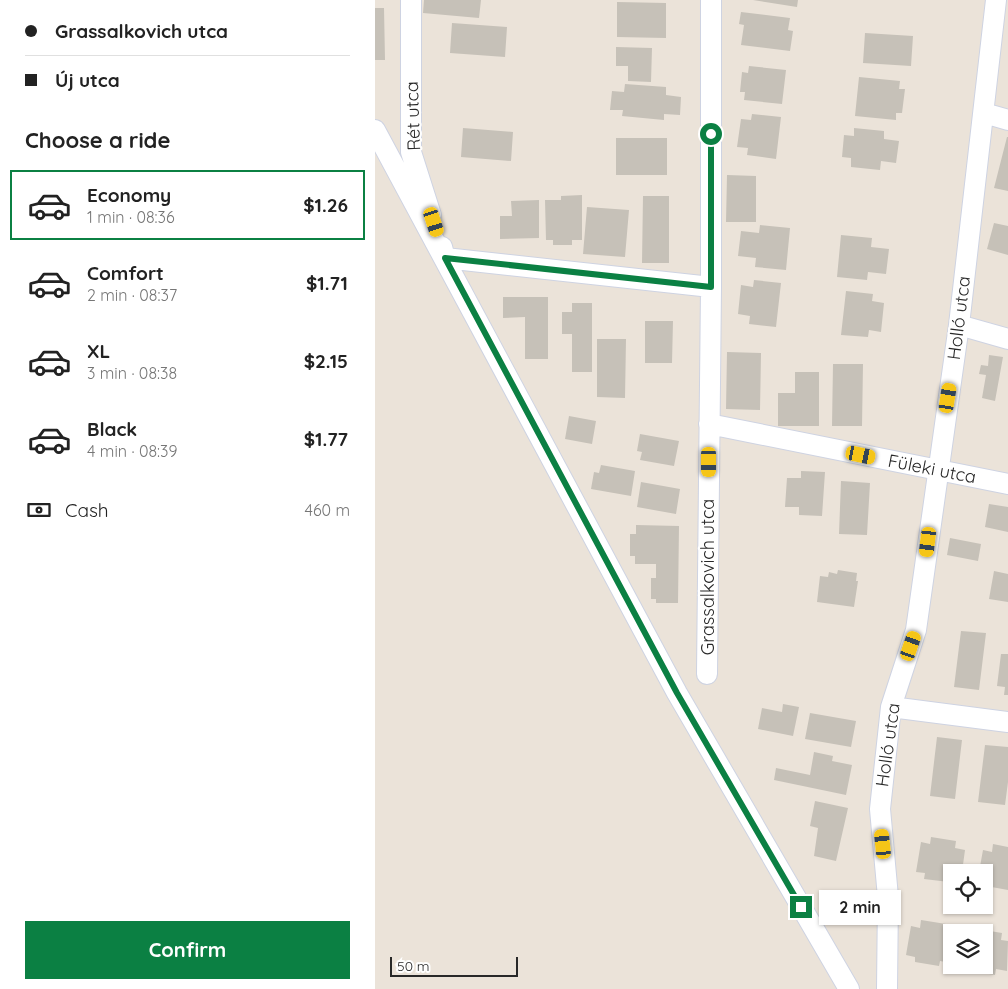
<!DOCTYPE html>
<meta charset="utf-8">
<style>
:root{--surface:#fff;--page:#f2f2f2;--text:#222;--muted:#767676;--line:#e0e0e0;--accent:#0b8043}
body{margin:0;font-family:Quicksand,sans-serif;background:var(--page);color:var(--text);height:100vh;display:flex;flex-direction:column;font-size:19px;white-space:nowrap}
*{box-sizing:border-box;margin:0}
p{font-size:16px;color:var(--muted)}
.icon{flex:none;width:28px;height:28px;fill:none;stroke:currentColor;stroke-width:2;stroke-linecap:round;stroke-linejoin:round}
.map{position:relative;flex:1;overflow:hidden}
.side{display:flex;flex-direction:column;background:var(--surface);width:375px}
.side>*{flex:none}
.hud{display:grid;align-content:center;height:110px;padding:0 25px;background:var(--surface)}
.tools{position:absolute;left:568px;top:864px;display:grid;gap:10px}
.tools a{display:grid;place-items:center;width:50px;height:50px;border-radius:0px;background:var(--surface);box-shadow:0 1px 4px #0004;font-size:25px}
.scale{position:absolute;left:15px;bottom:12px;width:128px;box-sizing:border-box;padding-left:5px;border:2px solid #282828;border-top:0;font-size:14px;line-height:18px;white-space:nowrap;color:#282828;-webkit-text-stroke:4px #fff;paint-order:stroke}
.end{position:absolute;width:22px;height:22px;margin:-11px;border:6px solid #0b8043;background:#fff;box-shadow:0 0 0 2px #fff}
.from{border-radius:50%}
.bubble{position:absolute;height:35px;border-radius:0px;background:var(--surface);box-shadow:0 1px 4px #0004;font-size:16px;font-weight:700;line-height:35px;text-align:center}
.car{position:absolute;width:15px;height:30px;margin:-15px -8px;border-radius:6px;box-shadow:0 0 4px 1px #0007;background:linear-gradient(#f5c518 24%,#345 0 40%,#f5c518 0 76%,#345 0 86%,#f5c518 0)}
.hud b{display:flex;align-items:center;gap:18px;height:48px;font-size:19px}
.hud b+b{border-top:1px solid var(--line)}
.hud i{width:12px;height:12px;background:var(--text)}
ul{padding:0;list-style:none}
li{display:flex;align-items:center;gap:15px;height:70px;margin:0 10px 8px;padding:0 15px;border:2px solid transparent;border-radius:0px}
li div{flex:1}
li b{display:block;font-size:19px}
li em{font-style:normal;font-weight:700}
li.selected{border-color:var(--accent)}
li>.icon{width:45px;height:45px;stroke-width:1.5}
h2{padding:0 25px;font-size:22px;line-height:60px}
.pay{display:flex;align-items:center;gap:12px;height:55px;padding:0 25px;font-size:19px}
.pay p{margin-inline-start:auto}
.primary-button{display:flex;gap:10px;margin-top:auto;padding:10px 25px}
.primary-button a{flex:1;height:58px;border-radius:0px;background:var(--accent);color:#fff;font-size:20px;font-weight:700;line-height:58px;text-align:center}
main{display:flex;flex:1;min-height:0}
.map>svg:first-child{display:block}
.building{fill:#c6c1b8}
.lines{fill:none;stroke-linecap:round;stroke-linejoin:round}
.street-casing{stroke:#ced3e2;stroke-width:22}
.street{stroke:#fff;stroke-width:20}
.route{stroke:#0b8043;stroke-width:6}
.labels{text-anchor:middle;stroke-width:4.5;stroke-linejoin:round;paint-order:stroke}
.street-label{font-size:18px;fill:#282828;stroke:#fff}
</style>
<main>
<section class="side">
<div class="hud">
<b><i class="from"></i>Grassalkovich utca</b>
<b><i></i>Új utca</b>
</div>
<h2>Choose a ride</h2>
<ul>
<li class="selected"><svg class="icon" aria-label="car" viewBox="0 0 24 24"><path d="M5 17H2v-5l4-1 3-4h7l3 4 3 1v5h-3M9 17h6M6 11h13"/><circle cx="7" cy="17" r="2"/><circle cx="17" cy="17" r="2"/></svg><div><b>Economy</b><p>1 min · 08:36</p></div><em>$1.26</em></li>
<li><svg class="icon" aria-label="car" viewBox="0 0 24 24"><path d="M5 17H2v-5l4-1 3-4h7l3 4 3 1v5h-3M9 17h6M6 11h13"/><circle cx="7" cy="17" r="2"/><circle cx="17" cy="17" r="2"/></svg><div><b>Comfort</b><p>2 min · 08:37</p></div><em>$1.71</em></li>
<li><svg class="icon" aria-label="car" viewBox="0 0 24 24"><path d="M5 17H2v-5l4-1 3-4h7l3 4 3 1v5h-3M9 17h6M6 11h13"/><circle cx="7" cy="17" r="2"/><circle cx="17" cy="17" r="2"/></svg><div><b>XL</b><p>3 min · 08:38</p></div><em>$2.15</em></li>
<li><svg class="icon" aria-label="car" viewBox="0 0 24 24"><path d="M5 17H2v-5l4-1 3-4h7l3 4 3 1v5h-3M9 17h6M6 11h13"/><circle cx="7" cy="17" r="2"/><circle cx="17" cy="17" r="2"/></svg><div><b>Black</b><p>4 min · 08:39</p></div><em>$1.77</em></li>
</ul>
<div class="pay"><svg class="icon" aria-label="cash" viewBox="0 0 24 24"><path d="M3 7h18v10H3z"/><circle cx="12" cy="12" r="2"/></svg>Cash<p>460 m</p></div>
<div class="primary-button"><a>Confirm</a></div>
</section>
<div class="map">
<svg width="633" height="989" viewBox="0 0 633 989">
<rect width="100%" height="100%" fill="#ebe3d9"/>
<path class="building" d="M49 0H106L104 18 48 13Z
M378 0H423L422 7Z
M242 2 291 3V38L242 37Z
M0 8H9L10 60H0Z
M366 12 415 18 413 30 418 31 415 51 366 45 369 25 364 24Z
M77 23 132 27 130 57 75 53Z
M490 33 538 36 536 66 488 63Z
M241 47 277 48 276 82 253 81V66H241Z
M374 66 411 70 407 104 369 100 370 92H365L367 72 373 73Z
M484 77 525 81 524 89H530L527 113H521V120L480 116Z
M250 84 291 87V95L306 97 305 115 289 114V120L247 116 248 110H235L237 91 249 92Z
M377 114 406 117 401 159 372 155 373 148 362 147 366 119 376 120Z
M88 128 138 132 136 161 86 157Z
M479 128 509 131V139L524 141 521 163 506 161 505 170 476 167V158L467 157 469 135 479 136Z
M632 137H633V191L619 188Z
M241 138H292V175H241Z
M352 175 381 176V222H351Z
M207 195V240H197V245H178V240H171L170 200H186V196Z
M268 196H294V263H267Z
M164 200V238L125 239V216H137L136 201Z
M212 207 254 210 250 257 208 254Z
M619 223 633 226V255L612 249Z
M385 225 415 228 411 270 380 267 381 258 363 256 366 231 384 233Z
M466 235 497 238 496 247 514 249 511 274 493 272 492 280 462 277Z
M379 280 406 283 401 327 374 324 375 316 363 314 366 285 378 287Z
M471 291 498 294 497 301 509 303 506 332 494 330 493 337 466 335Z
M128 297H173V359H150V317L128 318Z
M197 303H217V372H197V334H187V312H197Z
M270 321H298L297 363H270Z
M222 339H251L250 398 222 397Z
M352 352 386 353 385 410 351 409Z
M614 355 628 357 620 401 607 398 611 375 604 374 606 365 613 366Z
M458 364H488L487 426H457Z
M420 372H444V426H403V393H420Z
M194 416 221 421 217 444 190 439Z
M265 434 304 441 299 466 265 460 267 452 262 451Z
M226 465 260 471 256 496 216 489 219 472 224 473Z
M426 471 450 472 447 516 424 515V507H410L412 478H426Z
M466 481 495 483 492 535 464 534Z
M266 482 305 489 301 514 262 507Z
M614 504 633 507V532L610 527Z
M261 525 304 526 303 603H281V599H276V578H281V564H260V556H255V534H261Z
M575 538 606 544 603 561 572 555Z
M463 570 482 573 481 581H483L479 607 442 602 445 576 453 577 454 572 462 574Z
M619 571 633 574V602L614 599Z
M586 631 611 633 604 690 579 687Z
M626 654H633V695H629L630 687 622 686Z
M408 704 424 707 418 736 383 729 387 708 407 712Z
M435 713 481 721 476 747 430 739Z
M562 737 587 740 580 799 555 796Z
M610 745 633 747V782L630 805 603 802Z
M439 752 458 756 457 761 477 765 471 795 399 780 401 768 435 775Z
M440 801 473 808 461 861 439 856 443 828 435 826Z
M556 837 581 841 580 848 590 850 587 872H576L574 882 549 879 550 873 541 872 546 842 555 844Z
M618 844 633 847V890L611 886 612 881 609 880V872H604L608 850 617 852Z
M546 920 571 924 570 932 576 933V963L565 961 564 966 540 962V957L531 955 536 926 545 928Z
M603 929 627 933 626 940 633 941 632 971 621 969 620 975 596 971 597 965H609V932H602Z"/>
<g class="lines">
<defs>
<path id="street" d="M36 0V152L56 215
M609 113 633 120
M0 130 302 693 474 989
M67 247 70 258 336 287
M584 325 633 339
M334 424 633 484
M332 674 336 287V0
M516 707 633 722
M512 989 513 897 505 809 516 707 541 630 584 325 621 0"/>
</defs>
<use href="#street" class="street-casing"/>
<use href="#street" class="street"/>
</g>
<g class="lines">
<path class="route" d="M336 134V287L70 258 302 693 426 907"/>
</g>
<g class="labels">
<g class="street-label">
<text transform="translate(38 116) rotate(-92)" y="6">Rét utca</text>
<text transform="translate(584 318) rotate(-83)" y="6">Holló utca</text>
<text transform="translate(557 469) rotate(11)" y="6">Füleki utca</text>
<text transform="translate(333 577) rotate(-90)" y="6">Grassalkovich utca</text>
<text transform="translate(513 745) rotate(-82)" y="6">Holló utca</text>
</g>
</g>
</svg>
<div class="tools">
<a><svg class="icon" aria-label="locate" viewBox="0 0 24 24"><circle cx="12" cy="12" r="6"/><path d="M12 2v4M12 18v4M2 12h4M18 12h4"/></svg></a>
<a><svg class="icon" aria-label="layers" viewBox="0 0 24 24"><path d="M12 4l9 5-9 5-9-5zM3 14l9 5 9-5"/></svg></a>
</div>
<div class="scale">50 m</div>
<i class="end from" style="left:336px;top:134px"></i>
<i class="end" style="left:426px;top:907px"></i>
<div class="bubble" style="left:444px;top:890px;width:82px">2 min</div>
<i class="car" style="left:59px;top:222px;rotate:162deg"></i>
<i class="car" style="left:573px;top:398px;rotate:9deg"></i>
<i class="car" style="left:486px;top:455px;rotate:102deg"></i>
<i class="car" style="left:334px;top:462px;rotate:180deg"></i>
<i class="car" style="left:553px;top:542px;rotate:187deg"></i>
<i class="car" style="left:536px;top:646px;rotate:19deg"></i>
<i class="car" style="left:508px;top:844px;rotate:354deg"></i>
</div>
</main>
